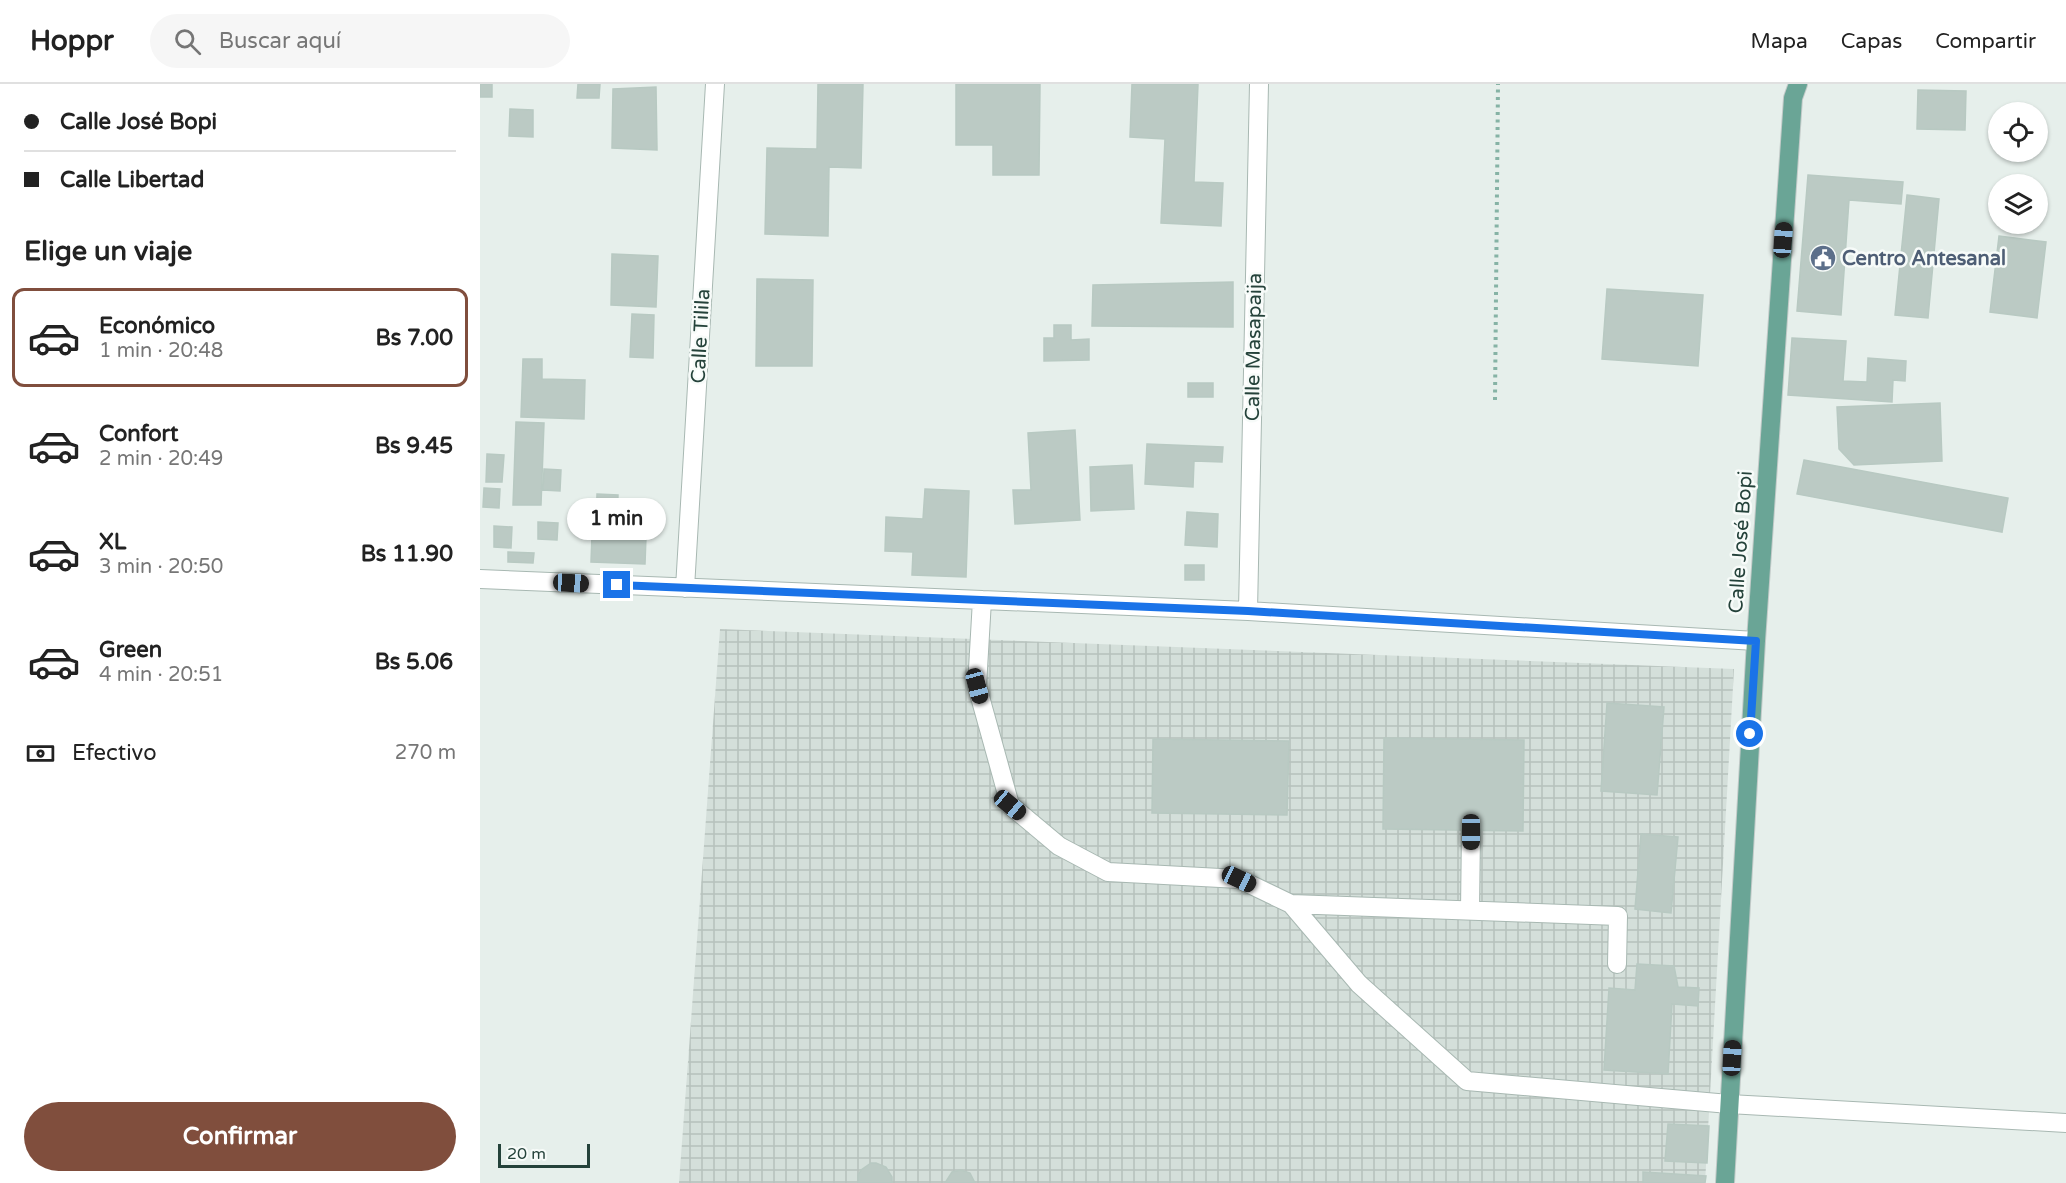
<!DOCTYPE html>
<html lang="es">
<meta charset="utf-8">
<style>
:root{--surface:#fff;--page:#f6f6f6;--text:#222;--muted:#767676;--line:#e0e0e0;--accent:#804e3d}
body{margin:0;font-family:"Varela Round",sans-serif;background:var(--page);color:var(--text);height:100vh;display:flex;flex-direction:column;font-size:22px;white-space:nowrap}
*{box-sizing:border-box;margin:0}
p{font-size:20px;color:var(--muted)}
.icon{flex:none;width:33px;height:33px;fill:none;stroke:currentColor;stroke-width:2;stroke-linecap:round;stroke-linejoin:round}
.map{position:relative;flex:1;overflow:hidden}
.drawer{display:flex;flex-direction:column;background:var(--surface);width:480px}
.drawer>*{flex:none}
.hud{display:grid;align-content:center;height:132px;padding:0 24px;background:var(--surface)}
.tools{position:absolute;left:1508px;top:18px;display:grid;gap:12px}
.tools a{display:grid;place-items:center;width:60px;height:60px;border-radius:50%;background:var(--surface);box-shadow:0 2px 4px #0004;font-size:30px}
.scale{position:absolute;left:18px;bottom:15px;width:92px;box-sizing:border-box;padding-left:6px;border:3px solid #24423a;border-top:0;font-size:16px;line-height:21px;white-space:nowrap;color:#24423a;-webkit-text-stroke:4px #f7fbf9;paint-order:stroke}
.end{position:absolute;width:27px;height:27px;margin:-14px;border:8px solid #1a73e8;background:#fff;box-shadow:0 0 0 3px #fff}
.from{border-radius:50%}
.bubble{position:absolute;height:42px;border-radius:21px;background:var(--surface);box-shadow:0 2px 4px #0004;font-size:20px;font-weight:800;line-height:42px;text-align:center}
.car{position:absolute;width:18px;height:36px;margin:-18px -9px;border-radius:8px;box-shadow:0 0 4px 2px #0007;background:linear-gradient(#222 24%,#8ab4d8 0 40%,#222 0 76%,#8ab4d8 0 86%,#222 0)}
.hud b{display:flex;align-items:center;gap:21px;height:57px;font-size:22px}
.hud b+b{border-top:2px solid var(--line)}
.hud i{width:15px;height:15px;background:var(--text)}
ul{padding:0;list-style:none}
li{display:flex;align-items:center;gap:18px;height:99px;margin:0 12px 9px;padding:0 12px;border:3px solid transparent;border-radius:12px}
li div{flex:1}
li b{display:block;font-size:22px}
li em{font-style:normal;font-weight:800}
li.current{border-color:var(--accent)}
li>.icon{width:54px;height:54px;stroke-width:1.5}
h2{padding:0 24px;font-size:27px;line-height:72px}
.pay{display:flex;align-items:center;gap:15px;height:66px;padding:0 24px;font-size:22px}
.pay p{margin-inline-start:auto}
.cta{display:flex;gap:12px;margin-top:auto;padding:12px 24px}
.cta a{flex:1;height:69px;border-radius:36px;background:var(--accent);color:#fff;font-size:24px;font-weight:800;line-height:69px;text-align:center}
header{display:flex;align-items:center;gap:36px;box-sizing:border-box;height:84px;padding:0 30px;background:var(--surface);border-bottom:2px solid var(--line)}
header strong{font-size:28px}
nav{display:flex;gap:33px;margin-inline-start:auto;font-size:21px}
.search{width:420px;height:54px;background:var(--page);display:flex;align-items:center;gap:15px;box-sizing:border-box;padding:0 21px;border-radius:33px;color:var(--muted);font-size:22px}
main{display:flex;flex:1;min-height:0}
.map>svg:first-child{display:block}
.industrial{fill:url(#industrial-grid)}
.building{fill:#bbcac4;stroke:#b8c9c2;stroke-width:1.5}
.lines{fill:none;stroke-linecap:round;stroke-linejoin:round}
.minor-casing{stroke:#a8b8b2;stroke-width:20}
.major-casing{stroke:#c2cac8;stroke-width:20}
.path{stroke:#86b3a5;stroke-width:4;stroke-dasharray:3 4.5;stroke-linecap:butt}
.minor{stroke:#fff;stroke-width:18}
.major{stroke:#6aa596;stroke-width:18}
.route{stroke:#1a73e8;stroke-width:8}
.labels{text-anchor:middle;stroke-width:5;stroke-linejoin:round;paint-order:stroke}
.service-label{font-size:20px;font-weight:bold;fill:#4e5e75;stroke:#f7fbf9;text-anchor:start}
.street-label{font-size:20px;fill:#24423a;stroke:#f7fbf9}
</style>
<header>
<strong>Hoppr</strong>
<div class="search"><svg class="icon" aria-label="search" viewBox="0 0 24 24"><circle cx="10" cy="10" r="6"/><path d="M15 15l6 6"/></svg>Buscar aquí</div>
<nav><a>Mapa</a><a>Capas</a><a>Compartir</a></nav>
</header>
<main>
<section class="drawer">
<div class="hud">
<b><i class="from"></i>Calle José Bopi</b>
<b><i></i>Calle Libertad</b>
</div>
<h2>Elige un viaje</h2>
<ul>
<li class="current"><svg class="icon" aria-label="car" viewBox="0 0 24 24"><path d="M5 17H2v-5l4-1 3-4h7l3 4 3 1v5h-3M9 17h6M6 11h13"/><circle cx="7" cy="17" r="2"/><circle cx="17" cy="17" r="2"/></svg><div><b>Económico</b><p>1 min · 20:48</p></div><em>Bs 7.00</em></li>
<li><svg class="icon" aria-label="car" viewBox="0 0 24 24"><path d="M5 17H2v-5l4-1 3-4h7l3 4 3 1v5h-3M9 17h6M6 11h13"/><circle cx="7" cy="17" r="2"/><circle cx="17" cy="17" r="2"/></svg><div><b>Confort</b><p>2 min · 20:49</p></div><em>Bs 9.45</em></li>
<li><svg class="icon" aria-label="car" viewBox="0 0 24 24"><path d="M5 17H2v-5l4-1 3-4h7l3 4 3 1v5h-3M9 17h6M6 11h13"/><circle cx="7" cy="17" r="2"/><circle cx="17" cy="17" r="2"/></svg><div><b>XL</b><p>3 min · 20:50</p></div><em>Bs 11.90</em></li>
<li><svg class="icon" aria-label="car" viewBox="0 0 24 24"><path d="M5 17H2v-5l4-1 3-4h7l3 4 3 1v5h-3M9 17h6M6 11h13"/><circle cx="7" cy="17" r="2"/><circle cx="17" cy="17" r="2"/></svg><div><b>Green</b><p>4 min · 20:51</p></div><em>Bs 5.06</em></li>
</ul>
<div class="pay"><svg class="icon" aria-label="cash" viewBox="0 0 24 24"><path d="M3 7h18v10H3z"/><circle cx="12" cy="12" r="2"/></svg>Efectivo<p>270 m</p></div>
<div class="cta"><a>Confirmar</a></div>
</section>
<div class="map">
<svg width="1586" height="1099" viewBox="0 0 1586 1099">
<defs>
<pattern id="industrial-grid" width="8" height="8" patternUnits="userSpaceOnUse" patternTransform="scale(1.5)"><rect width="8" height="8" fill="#d4dfda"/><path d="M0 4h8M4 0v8" fill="none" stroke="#b6c1bc"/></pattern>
</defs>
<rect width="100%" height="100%" fill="#e6efeb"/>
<path class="industrial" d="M240 545 1254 585 1225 1099H199Z"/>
<path class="building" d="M0 0H12V13H0Z
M98 0H120L119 14H97Z
M338 0H383L381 84 349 83 348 152 285 150 287 64 337 65Z
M476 0H560L559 91H513V61H476Z
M652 0H718L714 98 743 99 741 142 681 139 685 55 650 53Z
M176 3 177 66 132 64 133 5Z
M1438 6 1486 7 1485 46 1437 45Z
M30 25 53 26V53L29 52Z
M1328 91 1423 98 1421 120 1369 116 1361 231 1317 227Z
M1427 111 1459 115 1448 234 1415 231Z
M1519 152 1566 158 1557 234 1510 228Z
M132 170 178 172 176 223 131 221Z
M277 195 333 196 332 282H276Z
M753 198V243L612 242 613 201Z
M1127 205 1223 211 1218 282 1122 275Z
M152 230 174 231 173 274 150 273Z
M574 241H591V256L609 255V276L564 277V254H574Z
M1312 254 1366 257 1363 297 1387 298 1388 274 1426 277 1425 297 1413 296 1412 318 1308 311Z
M43 275H62V295L105 296 104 335 41 333Z
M708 299H733V313H708Z
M1460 319 1462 377 1374 381 1359 365 1357 323Z
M36 338 64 339 61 421H33Z
M595 346 600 436 535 440 533 406H551L548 349Z
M667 360 743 363 742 378 714 377 713 403 665 400Z
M7 370 24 371 22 398H6Z
M1324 376 1528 414 1522 448 1317 410Z
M652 381 654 425 611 427 610 383Z
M64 385 81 386 80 407 63 406Z
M4 404 20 405 19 424 3 423Z
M445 405 489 407 486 493 432 491 433 468 405 467 406 433 443 435Z
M117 410 138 411 137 449 116 448Z
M707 428 738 430 737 463 705 461Z
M58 438 78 439 77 456 58 455Z
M14 442 32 443 31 464 14 463Z
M112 451 166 453 165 480 111 478Z
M28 468 54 469 53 479 28 478Z
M705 481H724V496H705Z
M1127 619 1184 623 1177 711 1121 707Z
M904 654 1044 656 1043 747 903 745Z
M673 655 809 657 807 731 672 729Z
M1161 750 1198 753 1191 829 1155 825Z
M1157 880 1194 882 1198 903 1219 904 1218 922 1192 920 1188 990 1124 986 1129 904 1155 906Z
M1188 1040 1229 1042 1227 1079 1185 1077Z
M391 1079H396L406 1083 412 1093V1099H378V1091L381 1086Z
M481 1086 490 1089 495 1099H465L472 1088Z
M1163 1088 1226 1092 1225 1099H1163Z"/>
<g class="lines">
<defs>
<path id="minor" d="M0 495 768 527 1276 557
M205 504 235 0
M502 516 497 602 530 721 579 762 628 788 759 795 811 820 1138 832 1137 880
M768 527 779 0
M811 820 879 900 987 997 1249 1020 1586 1039
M990 826 991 748"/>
<path id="major" d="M1245 1099 1276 557 1313 14 1318 0"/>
</defs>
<use href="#minor" class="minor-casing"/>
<use href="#major" class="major-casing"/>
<path class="path" d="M1015 316 1018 0"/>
<use href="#minor" class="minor"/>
<use href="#major" class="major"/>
</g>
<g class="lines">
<path class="route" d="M137 501 768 527 1276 557 1270 650"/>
</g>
<defs>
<symbol id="civic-disc" viewBox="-11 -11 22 22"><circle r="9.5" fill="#5c6f8a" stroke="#f7fbf9"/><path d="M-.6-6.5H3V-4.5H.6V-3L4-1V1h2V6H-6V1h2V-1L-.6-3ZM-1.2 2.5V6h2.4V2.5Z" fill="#fff"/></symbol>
</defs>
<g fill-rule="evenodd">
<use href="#civic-disc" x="1328" y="159" width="30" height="30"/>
</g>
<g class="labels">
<g class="service-label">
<text x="1362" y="181">Centro Antesanal</text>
</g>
<g class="street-label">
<text transform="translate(220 252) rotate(-87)" y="7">Calle Tilila</text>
<text transform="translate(773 263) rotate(-89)" y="7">Calle Masapaija</text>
<text transform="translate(1260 458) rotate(-86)" y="7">Calle José Bopi</text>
</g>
</g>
</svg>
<div class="tools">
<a><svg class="icon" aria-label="locate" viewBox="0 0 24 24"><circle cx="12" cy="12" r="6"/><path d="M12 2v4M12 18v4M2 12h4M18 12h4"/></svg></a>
<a><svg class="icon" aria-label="layers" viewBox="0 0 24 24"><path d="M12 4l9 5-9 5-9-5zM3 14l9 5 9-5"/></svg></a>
</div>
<div class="scale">20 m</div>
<i class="end from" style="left:1270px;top:650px"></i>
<i class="end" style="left:137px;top:501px"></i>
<div class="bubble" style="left:87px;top:414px;width:99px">1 min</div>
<i class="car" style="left:1303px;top:156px;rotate:4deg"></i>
<i class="car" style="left:91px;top:499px;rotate:93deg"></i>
<i class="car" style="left:497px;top:602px;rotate:165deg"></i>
<i class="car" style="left:530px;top:721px;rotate:130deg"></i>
<i class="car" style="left:991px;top:748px;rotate:180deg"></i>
<i class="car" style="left:759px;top:795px;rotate:115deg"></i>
<i class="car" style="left:1252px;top:974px;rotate:3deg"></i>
</div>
</main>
